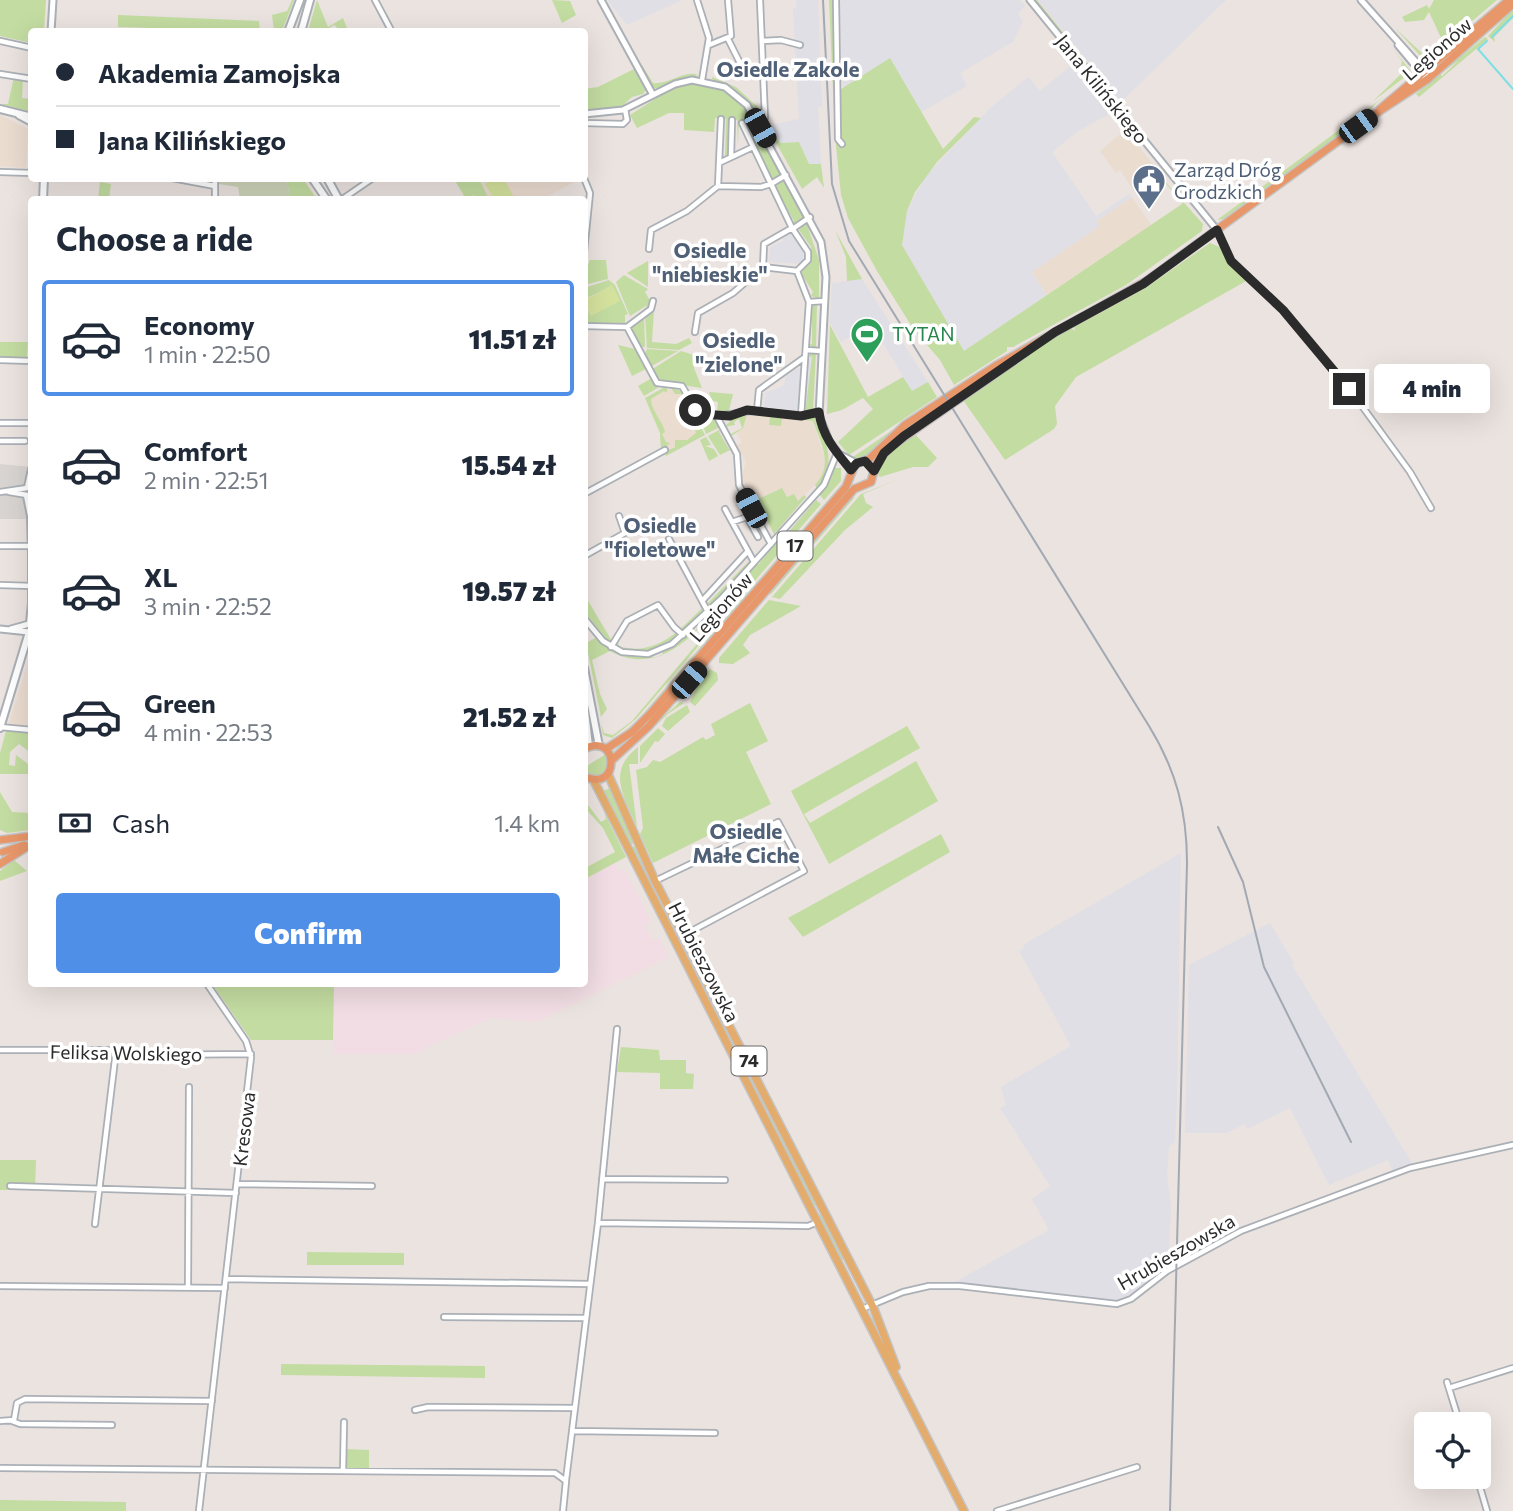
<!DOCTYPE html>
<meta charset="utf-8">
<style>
:root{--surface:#fff;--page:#f6f6f7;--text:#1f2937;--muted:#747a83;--line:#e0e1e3;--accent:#508fe8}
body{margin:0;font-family:Commissioner,sans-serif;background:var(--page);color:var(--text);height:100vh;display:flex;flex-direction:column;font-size:26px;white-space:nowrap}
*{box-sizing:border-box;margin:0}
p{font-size:23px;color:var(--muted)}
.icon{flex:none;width:38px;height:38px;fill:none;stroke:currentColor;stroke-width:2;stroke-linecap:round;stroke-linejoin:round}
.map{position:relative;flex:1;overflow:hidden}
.drawer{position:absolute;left:28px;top:196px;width:560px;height:791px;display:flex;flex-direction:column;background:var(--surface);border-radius:7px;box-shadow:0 7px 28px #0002}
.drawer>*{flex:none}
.hud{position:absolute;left:28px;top:28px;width:560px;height:154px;border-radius:7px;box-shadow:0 7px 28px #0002;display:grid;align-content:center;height:154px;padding:0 28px;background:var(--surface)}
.controls{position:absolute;left:1414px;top:1412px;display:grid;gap:14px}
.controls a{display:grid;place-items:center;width:77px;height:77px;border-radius:7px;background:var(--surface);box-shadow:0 7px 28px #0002;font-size:35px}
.end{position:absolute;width:32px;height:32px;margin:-16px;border:9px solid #2b2b2b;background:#fff;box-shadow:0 0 0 4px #fff}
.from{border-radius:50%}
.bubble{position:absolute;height:49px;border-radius:7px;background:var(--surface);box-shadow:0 7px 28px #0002;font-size:23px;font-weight:800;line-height:49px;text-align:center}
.car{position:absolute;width:21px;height:42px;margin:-21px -10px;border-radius:9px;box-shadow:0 0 5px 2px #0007;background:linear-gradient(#222 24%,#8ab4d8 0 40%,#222 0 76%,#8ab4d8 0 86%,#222 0)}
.hud b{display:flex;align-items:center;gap:24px;height:66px;font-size:26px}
.hud b+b{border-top:2px solid var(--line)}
.hud i{width:18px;height:18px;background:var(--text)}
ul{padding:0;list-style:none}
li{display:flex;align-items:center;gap:21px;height:116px;margin:0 14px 10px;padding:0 14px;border:4px solid transparent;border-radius:7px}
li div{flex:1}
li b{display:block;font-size:26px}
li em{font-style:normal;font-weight:800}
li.selected{border-color:var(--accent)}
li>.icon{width:63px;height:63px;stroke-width:1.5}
h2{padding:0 28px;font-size:32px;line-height:84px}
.pay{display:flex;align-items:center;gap:18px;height:77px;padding:0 28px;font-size:26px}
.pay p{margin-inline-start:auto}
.primary-button{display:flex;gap:14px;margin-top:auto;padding:14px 28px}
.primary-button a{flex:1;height:80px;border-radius:7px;background:var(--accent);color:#fff;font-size:28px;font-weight:800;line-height:80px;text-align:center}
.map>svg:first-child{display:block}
.industrial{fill:#dfdfe5}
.education{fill:#ebdcd0}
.medical{fill:#f1dde3}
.green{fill:#c3dca1}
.cemetery{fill:#ccd4b8}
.pitch{fill:#d5e29e}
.plaza{fill:#d8d4d1}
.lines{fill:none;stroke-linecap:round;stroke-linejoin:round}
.stream{stroke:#7ddfe3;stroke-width:2}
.minor-casing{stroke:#abb0b6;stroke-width:8}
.tertiary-casing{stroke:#abb0b6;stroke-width:9}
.secondary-casing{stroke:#abb0b6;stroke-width:10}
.primary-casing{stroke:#c4c4c4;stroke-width:10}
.trunk-casing{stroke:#c4c4c4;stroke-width:10}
.minor{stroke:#fff;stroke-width:4.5}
.tertiary{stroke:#fff;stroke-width:5}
.secondary{stroke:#fff;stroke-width:6}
.primary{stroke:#e3ac6d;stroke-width:7}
.trunk{stroke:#e8976a;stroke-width:7}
.rail{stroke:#a2a9b3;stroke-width:2}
.route{stroke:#2b2b2b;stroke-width:9}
.labels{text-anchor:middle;stroke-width:7;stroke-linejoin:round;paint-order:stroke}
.shield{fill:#fff;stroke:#6b6b6b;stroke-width:2}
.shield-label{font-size:18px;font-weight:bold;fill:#2b2b2b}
.street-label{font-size:19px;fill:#2b2b2b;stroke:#fff}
.service-label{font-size:19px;fill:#4e5e75;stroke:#fff;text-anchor:start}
.leisure-label{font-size:19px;fill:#27864d;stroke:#fff;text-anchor:start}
.neighbourhood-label{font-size:21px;font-weight:bold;fill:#506077;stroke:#fff}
</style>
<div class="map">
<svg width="1513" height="1511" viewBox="0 0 1513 1511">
<rect width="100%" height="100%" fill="#ebe3df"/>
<path class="industrial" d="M607 0H682L627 25Z
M796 0H818L822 106 818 107 821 164H809L799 142 780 143 770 125 799 119 793 8H796Z
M839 0H1020L1025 6 1018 14 1023 21 1013 42 960 73 967 86 921 112 890 58 843 90Z
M1038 0H1226L1121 102Z
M1072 65 1111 113 1078 131 1052 152 1096 216 1129 194 1132 197 1097 221 1100 226 1032 273 1047 295 964 351 902 245 907 211 925 177 990 108 1028 77 1040 91Z
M787 233 796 236 803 247V264L769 262 770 247 783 241V235Z
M862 279 928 382 912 392 872 324 841 342 830 323 832 283Z
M809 356 812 357V366L808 410 805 412 764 408 765 393 783 386 788 371 802 368Z
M1181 853 1177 1100 1175 1142 1169 1147 1167 1175 1171 1209 1168 1264 1135 1292 1113 1302 953 1283 1049 1230 1032 1199 1050 1186 1000 1108 1006 1105 1001 1087 1071 1046 1019 951 1024 948 1023 945Z
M1270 923 1294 963 1292 965 1413 1165 1393 1172 1388 1160 1329 1185 1290 1108 1247 1129 1244 1124 1227 1133H1185L1189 965Z"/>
<path class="education" d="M0 115 28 129 26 168 0 166Z
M1125 130 1158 170 1157 175 1134 191 1120 170 1116 173 1100 151Z
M574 178 576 181 542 199 489 200 479 179Z
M1132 197 1151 225 1047 295 1032 272 1100 226 1097 221Z
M666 389 680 391 702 432 666 451 660 441 661 427 646 400Z
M744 414 813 421 826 462 820 480 798 501 777 490 753 502 741 478 746 462 737 445 742 442 736 432 743 428Z
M31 653V727L8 726 30 655Z"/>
<path class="medical" d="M615 863 619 871 625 870 651 922 645 925 653 941 659 938 669 957 537 1022 492 1018 427 1047 418 1054H334V984H584L585 868Z"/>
<path class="green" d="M0 0H46L44 31 32 32 31 43 0 36Z
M292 0H294L282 31H274L272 15 287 11Z
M317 0 328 27 343 18 347 28 341 31 334 25 325 31H308Z
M552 0 570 1 576 15 562 23Z
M829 0H835L838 91 890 58 943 149 974 117 981 118 937 162 915 192 907 211 902 245 964 351 1182 204 1161 177 1203 224 1202 231 1126 285 1013 347H1007V351L954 385 940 360 914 330 877 271 848 218 841 195 835 136Z
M1034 0H1037L1099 77 1095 76Z
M1434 0H1497L1425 61 1395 28 1423 54 1443 42 1429 12 1424 20 1405 22 1402 17 1427 5 1429 9Z
M1513 9V18L1494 37 1495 42 1488 36Z
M118 15 259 21 260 31 118 27Z
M1485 36 1459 60 1485 37 1488 39 1419 97 1416 94 1440 74 1442 76 1458 61 1442 72Z
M1392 48 1410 70V73L1372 102 1400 75 1402 61Z
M642 65 653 83C668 85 685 69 698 75L661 88H654L650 83 643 94 632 97 619 109 585 112 584 89 598 87Z
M14 77 23 78 22 98 31 99V112L0 104H8Z
M712 77 736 87 763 112 764 118 758 119 738 92 712 79Z
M703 83C748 93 763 138 783 174L773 180 744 120H739L738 146 737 120 729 119V155L725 157 726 119 715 118 714 132 684 130V113H669L637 128 630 115 672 88 687 83Z
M1385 96 1334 139 1223 219 1217 220Z
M768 122 780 143 799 142 809 164H821L824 188 817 177 802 189 765 123Z
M287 179H303L317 199H290Z
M454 179H479L489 199H477L474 195 466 199Z
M783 180 804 218 796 224 792 223 794 221 774 187Z
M100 182 111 184 109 199H98Z
M806 222 819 260V299L811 296 813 292 801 273 812 260 811 247 799 230Z
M835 230 862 279 847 281 846 257Z
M1210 243 1222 248 1229 260 1248 280 1076 377 1055 406 1057 424 1054 429 1005 460 963 400 1046 342 1071 328 1075 331 1074 327 1144 289Z
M590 260H606L608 279 588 284 585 272Z
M648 261V287L627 273Z
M624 275 648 289 645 292 652 304 649 309 646 306 630 316 616 282Z
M609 280 615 285 628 314 625 315V322L627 324H585V303L591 316 612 286 585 299 587 287Z
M817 303 816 348 814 349 809 344H812V306Z
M654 310 652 342 676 344 689 338 692 343 679 350 647 348 645 315Z
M644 316 645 347H639L629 328Z
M830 325 868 397 903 377 912 391 928 382 937 397 849 455 838 442 873 409 863 398 842 410 827 414Z
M0 342H28L27 357H0Z
M618 345 635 349 646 369 632 376Z
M647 349 678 351 650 367 644 355Z
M681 351 694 355V368L702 388 661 382 651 370Z
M811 352 816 353 813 411 805 414 812 357 809 356Z
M652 378 661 386 644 396 638 386Z
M663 388H667V393L664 391 651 399C651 411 663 421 665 432L662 434 666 442 670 443 661 451 660 433 645 398Z
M671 388 682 391 705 435 666 456 664 452 675 447V440H687L696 433 694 427 699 429 687 411 681 394H675Z
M709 392 733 394 729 411 732 413H717L718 402 712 401Z
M938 399 899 427 868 457 850 459Z
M746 413 802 418 816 415C826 443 838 464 817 489L815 485C834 464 821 444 813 421L782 418 781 426 769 425 770 417 747 414 743 428 730 437 728 432 731 434 742 428 739 419 734 422 735 425 724 427 733 419Z
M699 415 714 418 720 427 706 434Z
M721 429 719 432 729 449H732L720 455 708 436Z
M914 433 937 458 928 467H913L880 477 878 475 880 462Z
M706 437 711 445 705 446 714 449 718 456 709 461 700 440Z
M834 468H841V481L824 500 819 494Z
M899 479 863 494 866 503 873 507 845 530 780 599 772 597 861 494Z
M841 485 843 487 707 644 705 642Z
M782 488 787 497 794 494 798 501 804 495 806 497 774 534 756 500Z
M852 495 854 498 770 595 769 591Z
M816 500 821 504 716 626 709 613 756 563 759 564 777 540 780 542Z
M751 559V564L712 604H707Z
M584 594 612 641 610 644 585 613Z
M769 600 801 606 750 635 743 645 750 653 733 664 719 663V658Z
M703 607 705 611 679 635 660 647 659 645 645 652 623 650 614 645 619 643 618 646C655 657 678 632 703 607Z
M707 615 714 627 713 629 636 719 612 738 603 735 601 722 604 733 613 735 632 721 712 626 706 621C680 650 647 672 610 651L592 660 600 694 607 709 601 717 586 643 597 637 621 654 652 655 653 658 663 655 662 651 693 629 695 631Z
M703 644 705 646 639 722 615 742 614 740 637 721Z
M710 669 717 673 718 680 695 706 690 702 700 680Z
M680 702 684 703 668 714 625 754 623 752Z
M750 703 768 741 746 752 771 804 653 863 640 834 643 828 636 770 647 767 653 760 660 762 703 737 706 740 715 735 711 724Z
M687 705 690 712 668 731 662 726 666 718Z
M907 726 920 748 804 814 810 823 916 761 938 801 829 864 791 791Z
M658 728 665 734 658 742 655 741 640 763V746Z
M6 731H31V753L19 744 10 752 9 765 15 766 16 755 31 766V774H0V753Z
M638 747V764H629L637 827C624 797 606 771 638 747Z
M606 754 608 767 603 774 595 777 585 772V767Z
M610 788 634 843 630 845 603 791Z
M0 792 12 812 31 813V830L7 833 0 830Z
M585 801 601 822 606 819 604 812 626 857 585 879V868L615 852 603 828 585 808Z
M941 834 950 852 803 937 788 918Z
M635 846 688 950 687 951 683 950 632 848Z
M14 860 27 871 0 881V871Z
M690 955 769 1108 767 1110 763 1109 688 959Z
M212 984H334L333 1040H251Z
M621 1047 659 1050 660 1060H686V1073L694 1074 693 1089H660V1073L617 1072Z
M770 1113 819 1207 811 1204 767 1116Z
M0 1160H36L35 1190H0Z
M821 1213 845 1258 840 1261 818 1217Z
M307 1252 404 1253V1265H307Z
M281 1364 485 1366V1378L281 1375Z
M345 1449 369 1450V1468H345Z
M0 1500 126 1502V1511H0Z"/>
<path class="cemetery" d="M218 179H287L290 199H240L238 187 219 184Z"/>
<path class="pitch" d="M495 178 504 179 515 199H494L485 184Z
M612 285 620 301 591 316 585 300Z"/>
<path class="plaza" d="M0 464 31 467V518L29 519H0Z"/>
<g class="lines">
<path class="stream" d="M1492 37 1513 16
M1487 41 1478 49 1513 89"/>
<defs>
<path id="minor" d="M375 0 392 32
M697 0 709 38 702 80
M836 0 838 139 842 144
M728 39 744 71
M0 41 32 48
M762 41 781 40 800 45
M709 45 731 36 728 0
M0 74 32 79
M584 123 623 124 627 120 625 109
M742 123 771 184 786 175
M759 124 765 118 760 0
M731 157 732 120
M719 163 753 147
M0 172 32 173
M172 178 215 186
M215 178V200
M584 178 590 193 584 252
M718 186 721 119
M341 200 373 178
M794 228 810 217
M1217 230 1232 261 1283 310 1359 402 1410 472 1431 508
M649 249 651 230 687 211 718 186 761 187 771 184 792 228 764 244 763 267
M809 302 825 301
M584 326 627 327 651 309 653 301
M627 327 657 383 682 386 698 413 716 415 737 454 739 485 771 544
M695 332 698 313 733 293 763 267 797 271 808 260V252L792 228
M806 350 822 351
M0 360 32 361
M757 411 801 416 809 302 797 271
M716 415C731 416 743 410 757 411L759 390 805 357
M801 416 819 412
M0 423H32
M0 441H25
M0 492 27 488
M9 492 27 495
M584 494 665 450
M725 509 754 562
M732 522 747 517 758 537
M669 539 708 612
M0 546H32
M584 556 625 533 619 516
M0 585 32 586
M703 600 748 551
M584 618 603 641 622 652 648 654 672 644 721 599 824 485 837 453
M611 647 627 621 658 605 674 627 683 635
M0 727 32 730
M655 881 778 822 804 871 684 935
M0 1050H109L140 1055 251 1054
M602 1179 725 1180
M237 1184 372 1186
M10 1186 236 1193
M598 1223 808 1226 818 1222
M95 1224 116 1051
M226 1279 590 1284
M0 1286 225 1288
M188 1287 189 1087
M862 1309 903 1292 929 1286H960L1117 1304 1131 1299 1167 1271 1241 1231 1410 1168 1513 1145
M444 1317 586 1318
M1447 1382 1460 1424
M1449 1388 1513 1368
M415 1410 428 1407 575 1408
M0 1421 14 1420 17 1403 25 1399 212 1401
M12 1421 20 1424 112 1425
M573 1431 715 1433
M0 1468 555 1473 566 1481 563 1511
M343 1471 344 1422
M1477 1477 1487 1511
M566 1480 598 1223 617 1029
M199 1511 251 1057 246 1041 207 984
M997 1511 1137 1467"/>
<path id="tertiary" d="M601 0 653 95
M1030 0 1217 230
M1361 0 1426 73
M51 32 53 0
M1398 45 1423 75
M584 114 623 110 675 84 692 80 725 87 747 105 821 242 826 277 819 415 829 441 851 470
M837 453 856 463
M0 629 29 632
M11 629 29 624"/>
<path id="secondary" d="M288 32 300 0
M301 32 310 0
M0 109 32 117
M19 115 32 122
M312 178 327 200
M327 178 339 200
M43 200 44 178
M28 487 32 469
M27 496 31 516 32 554
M32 555V602
M30 623 32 603
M584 668 599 746
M584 702 589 746
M0 728 29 632"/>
<path id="primary" d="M608 774 655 881 874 1309 896 1367
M593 779 964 1511"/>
<path id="trunk" d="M1380 109 1509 0
M584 749C620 730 620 795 584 776
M606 749 632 732 650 714 846 487 855 464 869 459 905 425 997 365 1148 280 1378 112 1428 79 1513 4
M612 760 649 726 854 489 871 482 876 463 890 447 1026 352
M0 840 32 836
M3 852 24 845
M0 864 30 845"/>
</defs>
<use href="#minor" class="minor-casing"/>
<use href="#tertiary" class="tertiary-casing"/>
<use href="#secondary" class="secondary-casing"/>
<use href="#primary" class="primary-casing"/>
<use href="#trunk" class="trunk-casing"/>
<use href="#minor" class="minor"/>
<use href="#tertiary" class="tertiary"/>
<use href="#secondary" class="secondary"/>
<use href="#primary" class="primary"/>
<use href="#trunk" class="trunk"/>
<path class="rail" d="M823 0 832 184 849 241 1149 726C1176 770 1187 811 1187 863L1170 1511
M1218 827 1243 882 1264 967 1351 1142"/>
</g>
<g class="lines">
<path class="route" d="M695 410 701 414 730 416 747 410 801 416 819 412C822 436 836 452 851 470L857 463 865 461 874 471 884 453 904 436 1055 332 1143 284 1217 230 1231 261 1283 310 1349 389"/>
</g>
<defs>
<symbol id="civic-pin" viewBox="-11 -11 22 30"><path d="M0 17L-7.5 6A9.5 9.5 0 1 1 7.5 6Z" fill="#5c6f8a" stroke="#fff"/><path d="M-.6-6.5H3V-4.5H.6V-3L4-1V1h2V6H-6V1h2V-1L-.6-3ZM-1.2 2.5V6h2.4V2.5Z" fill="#fff"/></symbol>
<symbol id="stadium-pin" viewBox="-11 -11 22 30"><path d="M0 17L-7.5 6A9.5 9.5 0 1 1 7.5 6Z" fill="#2e9e5b" stroke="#fff"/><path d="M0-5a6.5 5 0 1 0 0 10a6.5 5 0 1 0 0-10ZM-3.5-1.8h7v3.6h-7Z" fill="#fff"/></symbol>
</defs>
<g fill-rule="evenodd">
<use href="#civic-pin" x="1130" y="162" width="38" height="52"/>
<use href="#stadium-pin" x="848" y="315" width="38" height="52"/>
</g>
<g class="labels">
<g class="shield">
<rect x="777.5" y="531.5" width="35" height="29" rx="5"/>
<rect x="731.5" y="1046.5" width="35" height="29" rx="5"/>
</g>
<g class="shield-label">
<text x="795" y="552">17</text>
<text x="749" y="1067">74</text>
</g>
<g class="street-label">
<text transform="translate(1437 49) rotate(-41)" y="7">Legionów</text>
<text transform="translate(1102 89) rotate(51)" y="7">Jana Kilińskiego</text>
<text transform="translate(721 607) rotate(-49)" y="7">Legionów</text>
<text transform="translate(704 962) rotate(63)" y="7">Hrubieszowska</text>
<text transform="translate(126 1053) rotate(1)" y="7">Feliksa Wolskiego</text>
<text transform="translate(244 1129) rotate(-83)" y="7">Kresowa</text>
<text transform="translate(1176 1252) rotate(-30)" y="7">Hrubieszowska</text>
</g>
<g class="service-label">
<text x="1174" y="177">Zarząd Dróg<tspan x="1174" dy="22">Grodzkich</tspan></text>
</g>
<g class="leisure-label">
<text x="892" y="341">TYTAN</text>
</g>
<g class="neighbourhood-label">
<text x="788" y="77">Osiedle Zakole</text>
<text x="710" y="258">Osiedle<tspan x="710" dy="24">"niebieskie"</tspan></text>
<text x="739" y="348">Osiedle<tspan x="739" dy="24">"zielone"</tspan></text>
<text x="660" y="533">Osiedle<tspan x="660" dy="24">"fioletowe"</tspan></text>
<text x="746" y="839">Osiedle<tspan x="746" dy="24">Małe Ciche</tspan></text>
</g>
</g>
</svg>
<div class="controls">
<a><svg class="icon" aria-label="locate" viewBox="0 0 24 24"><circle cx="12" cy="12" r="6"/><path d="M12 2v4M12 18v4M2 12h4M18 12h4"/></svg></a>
</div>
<i class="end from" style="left:695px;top:410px"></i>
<i class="end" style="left:1349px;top:389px"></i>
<div class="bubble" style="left:1374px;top:364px;width:116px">4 min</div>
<i class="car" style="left:1358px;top:126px;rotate:54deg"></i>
<i class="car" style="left:760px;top:128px;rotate:151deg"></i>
<i class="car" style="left:751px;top:508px;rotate:332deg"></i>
<i class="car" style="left:689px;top:680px;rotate:41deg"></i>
<div class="hud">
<b><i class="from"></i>Akademia Zamojska</b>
<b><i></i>Jana Kilińskiego</b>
</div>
<section class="drawer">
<h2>Choose a ride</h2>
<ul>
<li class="selected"><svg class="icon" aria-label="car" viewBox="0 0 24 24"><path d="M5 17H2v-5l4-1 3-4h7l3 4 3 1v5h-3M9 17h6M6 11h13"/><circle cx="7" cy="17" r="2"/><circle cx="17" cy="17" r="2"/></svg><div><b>Economy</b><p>1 min · 22:50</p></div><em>11.51 zł</em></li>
<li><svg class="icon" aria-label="car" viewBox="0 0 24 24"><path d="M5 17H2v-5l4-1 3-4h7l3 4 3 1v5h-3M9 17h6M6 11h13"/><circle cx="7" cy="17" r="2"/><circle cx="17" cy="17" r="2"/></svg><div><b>Comfort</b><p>2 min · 22:51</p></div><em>15.54 zł</em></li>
<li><svg class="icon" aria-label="car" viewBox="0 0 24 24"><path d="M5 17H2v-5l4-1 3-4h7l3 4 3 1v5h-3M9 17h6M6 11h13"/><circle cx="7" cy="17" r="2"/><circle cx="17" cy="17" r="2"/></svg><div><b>XL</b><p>3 min · 22:52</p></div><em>19.57 zł</em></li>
<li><svg class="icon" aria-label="car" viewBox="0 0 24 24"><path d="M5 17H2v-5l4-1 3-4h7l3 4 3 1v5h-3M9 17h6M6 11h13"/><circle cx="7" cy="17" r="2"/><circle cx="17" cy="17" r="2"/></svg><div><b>Green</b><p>4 min · 22:53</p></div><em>21.52 zł</em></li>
</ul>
<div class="pay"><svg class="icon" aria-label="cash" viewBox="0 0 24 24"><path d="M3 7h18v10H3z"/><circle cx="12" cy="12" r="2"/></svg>Cash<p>1.4 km</p></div>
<div class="primary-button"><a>Confirm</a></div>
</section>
</div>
